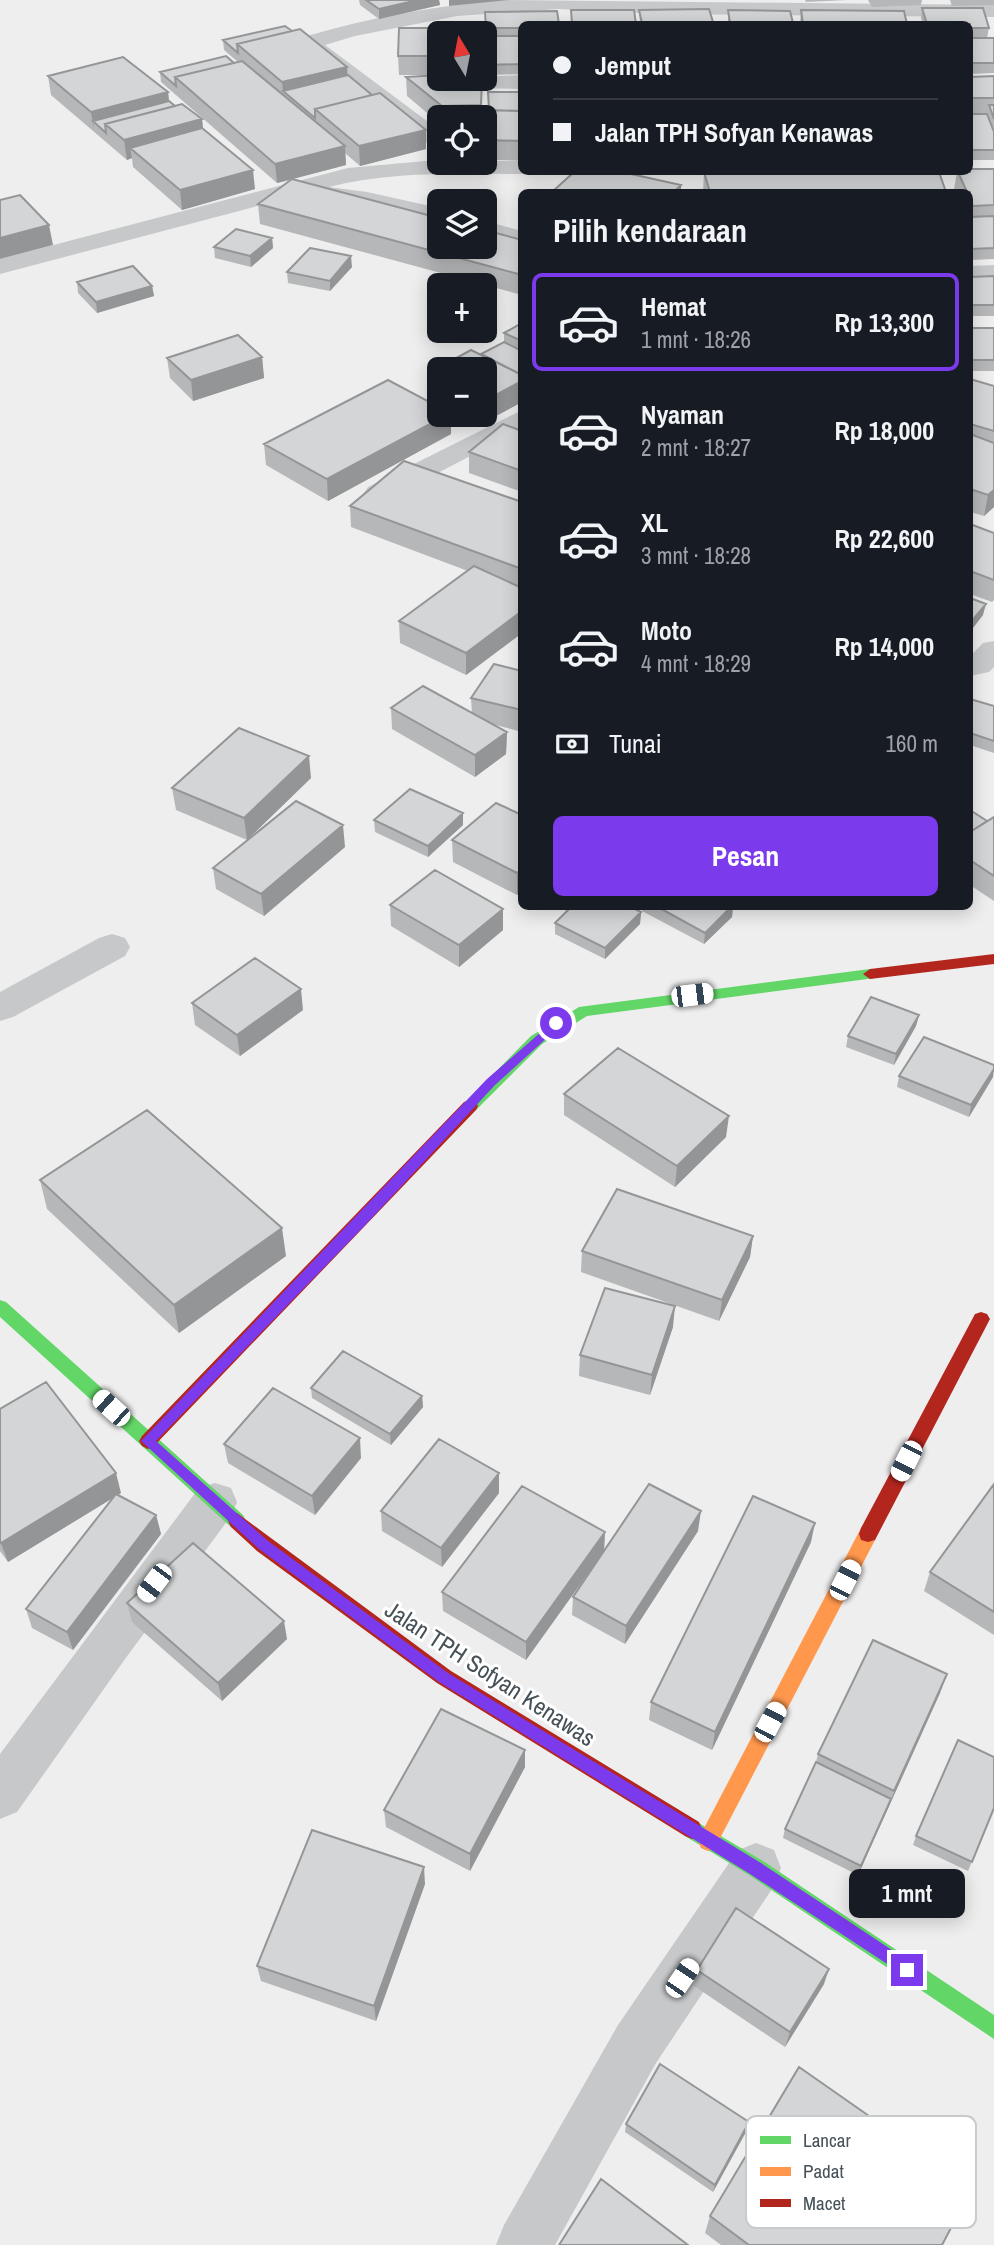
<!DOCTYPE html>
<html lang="id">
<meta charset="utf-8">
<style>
:root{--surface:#171b24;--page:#242831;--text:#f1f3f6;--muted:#9ea1a6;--line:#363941;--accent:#7c3aed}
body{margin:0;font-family:"Archivo Narrow",sans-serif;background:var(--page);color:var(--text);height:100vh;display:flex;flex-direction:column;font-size:26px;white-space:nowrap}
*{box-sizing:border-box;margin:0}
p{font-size:23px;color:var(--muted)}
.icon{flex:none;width:38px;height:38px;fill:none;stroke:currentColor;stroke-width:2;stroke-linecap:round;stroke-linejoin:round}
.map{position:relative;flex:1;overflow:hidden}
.drawer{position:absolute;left:518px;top:189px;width:455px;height:721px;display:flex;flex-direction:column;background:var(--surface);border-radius:10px;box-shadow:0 4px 18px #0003}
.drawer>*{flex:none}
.banner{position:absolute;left:518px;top:21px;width:455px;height:154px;border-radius:10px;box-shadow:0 4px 18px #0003;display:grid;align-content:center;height:154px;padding:0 35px;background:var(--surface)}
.needle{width:46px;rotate:350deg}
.buttons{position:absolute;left:427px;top:21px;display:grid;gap:14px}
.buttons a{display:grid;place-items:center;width:70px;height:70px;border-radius:10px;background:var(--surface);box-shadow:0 4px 18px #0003;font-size:35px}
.end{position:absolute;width:32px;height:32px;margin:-16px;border:9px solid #7c3aed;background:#fff;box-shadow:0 0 0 4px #fff}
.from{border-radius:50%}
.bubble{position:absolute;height:49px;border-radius:10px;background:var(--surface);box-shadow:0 4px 18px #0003;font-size:23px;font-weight:800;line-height:49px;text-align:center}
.car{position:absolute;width:21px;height:42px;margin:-21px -10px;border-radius:9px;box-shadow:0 0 5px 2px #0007;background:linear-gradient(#fff 24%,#345 0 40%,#fff 0 76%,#345 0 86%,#fff 0)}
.banner b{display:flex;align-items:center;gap:24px;height:66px;font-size:26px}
.banner b+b{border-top:2px solid var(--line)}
.banner i{width:18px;height:18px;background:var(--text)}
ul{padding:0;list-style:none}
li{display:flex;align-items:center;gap:21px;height:98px;margin:0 14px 10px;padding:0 21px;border:4px solid transparent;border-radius:10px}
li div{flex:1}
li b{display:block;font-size:26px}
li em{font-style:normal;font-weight:800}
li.selected{border-color:var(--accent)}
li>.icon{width:63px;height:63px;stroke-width:1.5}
h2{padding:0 35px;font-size:32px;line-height:84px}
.pay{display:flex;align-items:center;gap:18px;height:77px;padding:0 35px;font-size:26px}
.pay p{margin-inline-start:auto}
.cta{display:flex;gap:14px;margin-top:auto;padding:14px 35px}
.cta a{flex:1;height:80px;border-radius:10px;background:var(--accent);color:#fff;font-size:28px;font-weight:800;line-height:80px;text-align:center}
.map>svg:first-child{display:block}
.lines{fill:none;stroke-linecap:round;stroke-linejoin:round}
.street{fill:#c6c8c9;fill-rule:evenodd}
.fast{fill:#63d668;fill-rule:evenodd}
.slow{fill:#ff974d;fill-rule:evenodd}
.jam{fill:#b3261e;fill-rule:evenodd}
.wall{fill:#b6b7b8}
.shaded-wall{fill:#949596}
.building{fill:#d4d5d6;stroke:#949596;stroke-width:2}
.route{fill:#7c3aed}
.labels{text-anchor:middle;stroke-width:6;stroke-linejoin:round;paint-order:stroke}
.near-street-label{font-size:24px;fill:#475158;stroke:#fff}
.key{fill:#fff;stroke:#c8cbcd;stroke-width:2}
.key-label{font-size:19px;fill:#475158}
</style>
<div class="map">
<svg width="994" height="2245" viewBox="0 0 994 2245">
<rect width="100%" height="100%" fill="#eee"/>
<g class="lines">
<path class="street" d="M507 0 994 5V17L659 14 558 9 457 16 355 36 325 45 439 130V148L431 146 309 56 303 47 307 36C372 17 440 5 507 0Z
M429 75H439V79L522 75V89L421 87 418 82 421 77Z
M436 160H439V163L522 160V172H531L522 174C458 174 391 171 329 187L367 192 439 208V222L367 206 317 199 313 194 315 191 0 274V259L348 168Z
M485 221 522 231V246L485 236Z
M994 265V281L970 280V266Z
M522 410V429L388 499 378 502 368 499 364 493 368 487Z
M994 641V667L989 672 970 676V656L983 643Z
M112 934 125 938 130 947 125 956 13 1017 0 1021V992L99 938Z
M215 1483 231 1488 237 1502 231 1516 125 1659 17 1812 0 1819V1754L199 1488Z
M756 1843 774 1850 781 1868 774 1886 656 2063 555 2245H496L504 2225 618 2025 738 1850Z"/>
<path class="fast" d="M870 969 877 974 875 978 587 1016 542 1044 476 1110H464L462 1106 531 1036 579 1007Z
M0 1300 6 1302 243 1515 246 1521 243 1527 237 1529 231 1527 0 1317Z
M692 1819 763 1861 994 2015V2039L749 1875 685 1836 682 1829 685 1822Z"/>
<path class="slow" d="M868 1526 875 1528 877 1534 875 1540 715 1848 708 1851 701 1848 698 1841 701 1834 861 1528Z"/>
<path class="jam" d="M994 954V964L870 979 863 974 870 969Z
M470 1100 476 1102 478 1106 476 1110 154 1446 148 1449 142 1446 139 1441 142 1436 464 1102Z
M981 1312 987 1314 990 1319 875 1540 868 1542 861 1540 859 1534 861 1528 975 1314Z
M237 1513 451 1671 699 1822 702 1829 699 1836 692 1839 685 1836 437 1683 257 1551 231 1527 228 1521 231 1515Z"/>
</g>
<path class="wall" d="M359 0H439L440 5 379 19 360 5Z
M805 0H847L806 2Z
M868 0H922L921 5 872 7Z
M950 0H994V5L952 6Z
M922 8 989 28 987 38H970V24H923L921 18Z
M639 10 713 22V24H640Z
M728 10 793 23V24H728Z
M801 10 907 24H800Z
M485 12 522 24V74L485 75V36H486Z
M292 31 347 67 348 75 426 149 360 166 345 153 346 165 293 179 522 240V295L260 224 258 204 290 180 277 183 161 82 160 72 238 62 224 50 223 40Z
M439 33V79H482V110H488L522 92V160H485V117H439V123L407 96 406 77 435 75H399L398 56Z
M970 38H994V73L970 74Z
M48 76 168 92 169 101 175 106 202 119 203 129 255 189 182 210 133 167 132 158 127 160 51 95Z
M994 76V160H970V77Z
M994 169V259L970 260V192H955L954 189 957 172H970Z
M704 172H939L946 192H703Z
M272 238 273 248 251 267 215 258 214 247Z
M352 267 330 291 288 283 287 272Z
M994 276V316H970V277Z
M77 282 152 286 154 296 97 313 78 293Z
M522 323V402L494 417 485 412V369H439V389L438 388V368L481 354 504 342V333Z
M970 328H994V371H970Z
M262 357 264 378 193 401 170 378 167 358Z
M970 379 994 386V507L984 516 970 512Z
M439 415H451V434L328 501 266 465 264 444Z
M522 431V492L469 473V452Z
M522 502V633L466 675 400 643 399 621 468 571 351 527 350 506Z
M970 524 994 533V600L992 602 970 594Z
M522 671V732L492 724 507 732 506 754 475 777 392 729 391 708 472 713 471 698Z
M970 699 994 706V753L970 745Z
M311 778 247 840 176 810 172 788Z
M970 810 987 821 994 817V901L970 885Z
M522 815V891L517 895 453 862 452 840Z
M374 820 463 825 428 857 375 832Z
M345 847 264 916 216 889 213 868Z
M390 905 503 909V930L459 967 391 926Z
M642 906H733L732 917 704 944 642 911Z
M641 912 640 924 605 959 555 934V923Z
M192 1003 303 1010 240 1056 195 1025Z
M919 1015 916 1026 894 1065 846 1047 848 1036Z
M899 1076 993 1077 969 1117 897 1087Z
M564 1094 726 1137 675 1187 564 1115Z
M40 1180 286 1256 179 1333 47 1209Z
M753 1236 750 1257 719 1321 581 1272 582 1251Z
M673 1327 650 1395 579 1376 580 1355Z
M311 1388 422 1396 423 1407 391 1445 312 1398Z
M0 1409 121 1493 118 1495 156 1515 161 1534 73 1650 32 1628 26 1609 113 1498 8 1562 0 1551Z
M224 1444 361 1458 315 1515 228 1463Z
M994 1484V1635L924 1591 930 1572Z
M499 1493 442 1567 382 1531 381 1511Z
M698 1531 625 1644 572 1615 573 1597Z
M605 1532 604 1551 526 1660 443 1611 442 1592Z
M811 1542 712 1750 649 1720 651 1702Z
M127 1603 287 1639 222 1701 132 1622Z
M940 1693 858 1875 783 1838 785 1829 816 1762 818 1754Z
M525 1750V1767L470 1871 386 1827 384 1810Z
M994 1808 968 1871 913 1845 916 1836Z
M425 1884 376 2021 261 1981 257 1966Z
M697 1970 824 1984 785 2047 694 1986Z
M626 2124 747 2130 713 2192 625 2132Z
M710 2216 942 2245H721L705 2233Z"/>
<path class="shaded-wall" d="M418 0H439L440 5 379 19V9Z
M449 0H509L449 6Z
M347 67 348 86 283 91 282 82Z
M168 92 170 111 105 124 93 121 94 131 91 112Z
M202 119 204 139 130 148 132 158 127 160 124 140Z
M426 130V149L360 166 359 146Z
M345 146 346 165 277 183 275 164Z
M253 170 255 189 182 210 180 190Z
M681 185V192H674Z
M49 225 53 245 0 259V238Z
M272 238 273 248 251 267 250 256Z
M351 256 352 267 330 291V281Z
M152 286 154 296 97 313 96 302Z
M262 357 264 378 193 401 191 380Z
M522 381V402L494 417V396Z
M447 415H451V434L328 501 327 479Z
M994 490V507L984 516 988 495Z
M986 604 983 615 970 632V623Z
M522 611V633L466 675V653Z
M507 732 506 754 475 777V755Z
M309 756 311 778 247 840 244 818Z
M463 813V825L428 857V846Z
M343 825 345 847 264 916 261 894Z
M522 869V891L517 895V873Z
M732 906H733L732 917 704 944 705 933Z
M503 909V930L459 967V945Z
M641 912 640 924 605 959V948Z
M301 989 303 1010 240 1056 237 1035Z
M919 1015 916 1026 894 1065 896 1054Z
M994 1069 993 1077 969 1117 971 1105Z
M729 1116 726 1137 675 1187 677 1166Z
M282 1228 286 1256 179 1333 174 1305Z
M753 1236 750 1257 719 1321 722 1300Z
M675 1306 673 1327 650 1395 652 1375Z
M422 1396 423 1407 391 1445 390 1434Z
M360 1438 361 1458 315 1515 312 1496Z
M116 1473 121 1493 8 1562 1 1543Z
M499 1473V1493L442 1567 441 1548Z
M701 1511 698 1531 625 1644 626 1626Z
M156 1515 161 1534 73 1650 67 1632Z
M815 1523 811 1542 712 1750 715 1732Z
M605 1532 604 1551 526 1660V1642Z
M284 1621 287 1639 222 1701 218 1683Z
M947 1674 940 1693 858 1875 861 1866Z
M525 1750V1767L470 1871V1854Z
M424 1867 425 1884 376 2021 374 2006Z
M829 1969 824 1984 785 2047 790 2032Z
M749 2122 747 2130 713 2192 715 2185Z"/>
<path class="building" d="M366 0H418L379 9Z
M922 8H983L989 28H970V24H927Z
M709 9 713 22 642 23 639 10Z
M571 10H634L636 24H572Z
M728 10 790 11 793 23H730Z
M801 10 904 11 907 24H803Z
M557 11 559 24H522V27L520 28H486L485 12Z
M285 26 292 31 237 44 238 53 223 40Z
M399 28H443V33H439V56H398Z
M300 29 347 67 282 82 237 44Z
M485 36H520L522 64 485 65Z
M970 38H994V63H970Z
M226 56 234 63 175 77 176 86 160 72Z
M123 57 168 92 91 112 48 76Z
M242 61 345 146 275 164 175 77Z
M348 75 372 95 315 109V118L283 91Z
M439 75V79H482L481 105 442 106 406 77Z
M994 76V98H970V77Z
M488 92H522V111L489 110Z
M380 93 426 130 359 146 315 109Z
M169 101 175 106 105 124 106 133 93 121Z
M182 104 202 119 124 140 105 124Z
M989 105H994V119Z
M481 110 522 111V141L485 140V117H481Z
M970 114H987L994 132V150H970Z
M202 128 253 170 180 190 130 148Z
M970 169H994V205L973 206 970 199V192H967L958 172H970Z
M574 172H622L681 185 674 192H552Z
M704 172H939L946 192H710Z
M292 179 439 218V247H485V230L522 240V275L258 204Z
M20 195 49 225 0 238V200Z
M994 216V248L970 249V217Z
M236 229 272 238 250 256 214 247Z
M310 248 351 256 330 281 287 272Z
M133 266 152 286 96 302 77 282Z
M994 276V305H970V277Z
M522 323V341L504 333Z
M970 328H994V360H970Z
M238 335 262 357 191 380 167 358Z
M504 342 522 351V375L481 354Z
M471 350 522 375V381L494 396 485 391V369H441L438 368Z
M970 379 994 386V431L970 424Z
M388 380 439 407V415H447L327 479 264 444Z
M503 424 522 431V471L469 452Z
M970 434 994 443V490L988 495 970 489Z
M404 461 522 502V569L350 506Z
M970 524 994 533V580L970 571Z
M474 566 522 588V611L466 653 399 621Z
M970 598 986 604 970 623Z
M494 664 522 671V710L471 698Z
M423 686 507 732 475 755 391 708Z
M970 699 994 706V741L970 733Z
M239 728 309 756 244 818 172 788Z
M410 789 463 813 428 846 374 820Z
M296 801 343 825 261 894 213 868Z
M496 803 522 815V869L517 873 452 840Z
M970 810 987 821 970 832Z
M994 817V876L970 860V832Z
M435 870 503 909 459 945 390 905Z
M572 906H629L641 912 605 948 555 923Z
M656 906H732L705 933Z
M255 958 301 989 237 1035 192 1003Z
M871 997 919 1015 896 1054 848 1036Z
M924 1037 994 1065V1069L971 1105 899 1076Z
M618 1048 729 1116 677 1166 564 1094Z
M147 1110 282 1228 174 1305 40 1180Z
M617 1189 753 1236 722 1300 582 1251Z
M605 1288 675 1306 652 1375 580 1355Z
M343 1351 422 1396 390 1434 311 1388Z
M46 1382 116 1473 1 1543 0 1541V1409Z
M273 1388 360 1438 312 1496 224 1444Z
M439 1439 499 1473 441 1548 381 1511Z
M649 1484 701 1511 626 1626 573 1597Z
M994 1484V1612L930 1572Z
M522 1486 605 1532 526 1642 442 1592Z
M116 1494 156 1515 67 1632 26 1609Z
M753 1496 815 1523 715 1732 651 1702Z
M193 1543 284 1621 218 1683 127 1603Z
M873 1640 947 1674 894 1791 818 1754Z
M441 1709 525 1750 470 1854 384 1810Z
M958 1740 994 1757V1808L972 1862 916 1836Z
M816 1762 891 1799 861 1866 785 1829Z
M312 1830 424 1867 374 2006 257 1966Z
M736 1908 829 1969 790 2032 697 1970Z
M660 2064 749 2122 715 2185 626 2124Z
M799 2067 972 2188 942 2245H749L710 2216Z
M601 2179 688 2245H559Z"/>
<path class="route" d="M556 1019 561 1023 560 1026 495 1085 370 1220 156 1441 268 1541 448 1673 761 1863 913 1964 915 1970 913 1975 907 1977 750 1874 439 1682 259 1549 141 1441 487 1079Z"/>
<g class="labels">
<g class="near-street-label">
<text transform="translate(490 1674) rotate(33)" y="8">Jalan TPH Sofyan Kenawas</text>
</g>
</g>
<rect x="746" y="2116" width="230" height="112" rx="10" class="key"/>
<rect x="760" y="2136" width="31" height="8" fill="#63d668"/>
<rect x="760" y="2167" width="31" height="9" fill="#ff974d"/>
<rect x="760" y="2199" width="31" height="8" fill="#b3261e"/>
<g class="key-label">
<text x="803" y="2147">Lancar</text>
<text x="803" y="2178">Padat</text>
<text x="803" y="2210">Macet</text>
</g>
</svg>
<div class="buttons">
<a><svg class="needle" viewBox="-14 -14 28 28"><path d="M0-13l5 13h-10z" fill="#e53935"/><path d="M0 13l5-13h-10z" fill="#9ea1a6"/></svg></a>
<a><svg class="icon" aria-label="locate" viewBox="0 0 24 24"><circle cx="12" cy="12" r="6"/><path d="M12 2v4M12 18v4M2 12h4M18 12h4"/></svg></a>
<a><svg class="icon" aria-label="layers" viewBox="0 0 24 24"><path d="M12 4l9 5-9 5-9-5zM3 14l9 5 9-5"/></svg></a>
<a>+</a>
<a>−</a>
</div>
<i class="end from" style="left:556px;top:1023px"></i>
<i class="end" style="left:907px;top:1970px"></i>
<div class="bubble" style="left:849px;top:1869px;width:116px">1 mnt</div>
<i class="car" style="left:692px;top:995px;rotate:83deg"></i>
<i class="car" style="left:111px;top:1408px;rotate:312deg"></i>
<i class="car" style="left:906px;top:1461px;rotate:207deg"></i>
<i class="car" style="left:845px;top:1580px;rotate:27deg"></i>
<i class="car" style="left:154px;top:1583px;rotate:217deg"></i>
<i class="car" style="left:770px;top:1722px;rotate:28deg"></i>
<i class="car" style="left:682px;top:1978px;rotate:34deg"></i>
<div class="banner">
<b><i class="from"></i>Jemput</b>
<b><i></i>Jalan TPH Sofyan Kenawas</b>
</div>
<section class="drawer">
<h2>Pilih kendaraan</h2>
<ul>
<li class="selected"><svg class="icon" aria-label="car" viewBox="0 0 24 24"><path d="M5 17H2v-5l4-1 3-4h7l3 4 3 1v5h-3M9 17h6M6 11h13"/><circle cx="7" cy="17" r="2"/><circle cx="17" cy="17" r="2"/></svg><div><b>Hemat</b><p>1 mnt · 18:26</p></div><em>Rp 13,300</em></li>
<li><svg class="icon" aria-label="car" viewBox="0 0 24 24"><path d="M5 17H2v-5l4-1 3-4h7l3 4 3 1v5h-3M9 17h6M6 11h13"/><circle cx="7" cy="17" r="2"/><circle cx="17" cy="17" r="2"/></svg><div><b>Nyaman</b><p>2 mnt · 18:27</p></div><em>Rp 18,000</em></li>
<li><svg class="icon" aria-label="car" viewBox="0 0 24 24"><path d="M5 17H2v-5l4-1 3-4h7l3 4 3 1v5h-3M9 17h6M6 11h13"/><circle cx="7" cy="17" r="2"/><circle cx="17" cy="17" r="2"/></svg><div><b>XL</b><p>3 mnt · 18:28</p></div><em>Rp 22,600</em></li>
<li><svg class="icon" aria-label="car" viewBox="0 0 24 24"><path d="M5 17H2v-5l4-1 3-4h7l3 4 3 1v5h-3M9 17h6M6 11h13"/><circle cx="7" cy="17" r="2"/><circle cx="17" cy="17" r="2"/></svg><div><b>Moto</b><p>4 mnt · 18:29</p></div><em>Rp 14,000</em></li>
</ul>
<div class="pay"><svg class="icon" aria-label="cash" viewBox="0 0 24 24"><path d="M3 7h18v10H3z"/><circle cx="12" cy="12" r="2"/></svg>Tunai<p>160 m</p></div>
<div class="cta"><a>Pesan</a></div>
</section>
</div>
